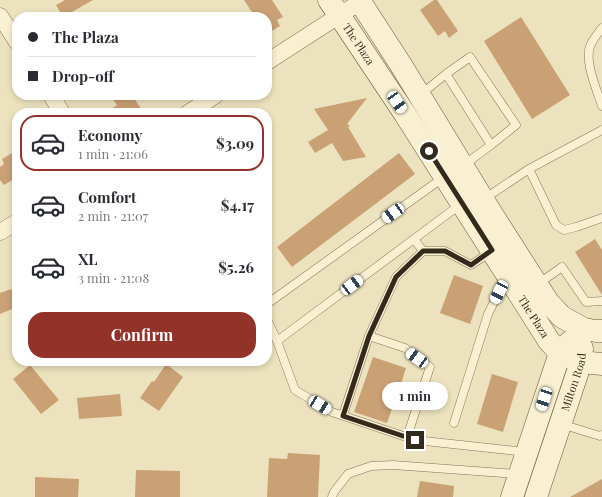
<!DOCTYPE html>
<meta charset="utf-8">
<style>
:root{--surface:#fff;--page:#f7f7f7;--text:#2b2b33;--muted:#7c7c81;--line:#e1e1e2;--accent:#923229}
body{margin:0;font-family:"Playfair Display",serif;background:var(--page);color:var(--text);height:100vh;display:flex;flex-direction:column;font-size:15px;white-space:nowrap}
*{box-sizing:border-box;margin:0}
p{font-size:13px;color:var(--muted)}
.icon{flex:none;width:22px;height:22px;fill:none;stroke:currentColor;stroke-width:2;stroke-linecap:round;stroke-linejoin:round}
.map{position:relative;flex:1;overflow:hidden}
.side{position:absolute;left:12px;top:108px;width:260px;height:258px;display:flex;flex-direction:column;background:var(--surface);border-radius:16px;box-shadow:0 2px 6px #0003}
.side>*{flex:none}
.hud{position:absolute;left:12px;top:12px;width:260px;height:88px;border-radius:16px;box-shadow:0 2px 6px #0003;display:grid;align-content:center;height:88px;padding:0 16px;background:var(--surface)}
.end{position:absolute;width:18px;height:18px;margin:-9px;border:5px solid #342a1c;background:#fff;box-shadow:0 0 0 2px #fff}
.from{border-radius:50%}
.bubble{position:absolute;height:28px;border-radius:14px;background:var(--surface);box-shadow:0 2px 6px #0003;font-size:13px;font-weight:700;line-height:28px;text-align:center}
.car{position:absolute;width:12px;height:24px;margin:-12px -6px;border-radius:5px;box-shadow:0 0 3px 1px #0007;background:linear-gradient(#fff 24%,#345 0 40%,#fff 0 76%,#345 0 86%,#fff 0)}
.hud b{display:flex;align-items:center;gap:14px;height:38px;font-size:15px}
.hud b+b{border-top:1px solid var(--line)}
.hud i{width:10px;height:10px;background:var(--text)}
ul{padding:7px 0 0;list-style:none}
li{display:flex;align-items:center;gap:12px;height:56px;margin:0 8px 6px;padding:0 8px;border:2px solid transparent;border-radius:16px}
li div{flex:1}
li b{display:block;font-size:15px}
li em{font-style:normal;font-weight:700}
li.on{border-color:var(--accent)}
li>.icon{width:36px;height:36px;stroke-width:1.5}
.cta{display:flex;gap:8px;margin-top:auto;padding:8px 16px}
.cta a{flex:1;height:46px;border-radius:16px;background:var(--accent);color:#fff;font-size:16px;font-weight:700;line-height:46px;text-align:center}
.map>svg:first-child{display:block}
.building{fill:#caa175}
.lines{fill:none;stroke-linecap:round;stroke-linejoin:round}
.lane-casing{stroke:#847457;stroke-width:9}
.street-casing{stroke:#847457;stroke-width:17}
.secondary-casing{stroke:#66553b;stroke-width:23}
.lane{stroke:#f8f0d1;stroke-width:8}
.street{stroke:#f8f0d1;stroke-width:16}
.secondary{stroke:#f8f0d1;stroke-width:22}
.route{stroke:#342a1c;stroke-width:5}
.labels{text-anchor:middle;stroke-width:3;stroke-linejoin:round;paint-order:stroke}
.street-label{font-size:11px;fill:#342a1c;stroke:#f4edce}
</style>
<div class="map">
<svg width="602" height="497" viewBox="0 0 602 497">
<rect width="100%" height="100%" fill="#ece3be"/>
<path class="building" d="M65 0H93L63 17 56 5Z
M244 0H272L283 17 277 20 280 26 267 34V17H255Z
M434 0H437L458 31 449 38 445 31 438 36 420 10Z
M521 17 570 95 532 119 484 41Z
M110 95H132L144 113H106L117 105Z
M367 98 347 124 350 126 348 127 366 157 343 161 332 143 315 153 308 142 328 130 314 109Z
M17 150V183L14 179 4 185 0 180V167L4 164 2 159Z
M399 153 415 174 292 267 277 247Z
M595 239 602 250V295L575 252Z
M454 275 483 286 470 324 440 313Z
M11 289 17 304V307L0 314V293Z
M373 357 406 368 401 384 411 387 405 403 395 400 387 423 354 412Z
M166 364 183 377 159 411 140 398 152 381 154 382Z
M30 365 59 400 41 414 13 379Z
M492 374 518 382 503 432 477 424Z
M120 394 122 416 79 419 77 398Z
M288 453 320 455 318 497H267L269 458 287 459Z
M136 470 180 471V497H135Z
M35 477 79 479 78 497H35Z
M602 479V497H570Z
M420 481 454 486 453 497H417Z"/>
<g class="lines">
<defs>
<path id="lane" d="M602 28C598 33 594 38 591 44 583 59 597 90 602 106
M446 74 491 145
M420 95 446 74 470 57 516 125 491 145 464 165
M529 169 556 225 564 230 576 227 602 218
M484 199 529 169 602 130
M423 251H445L471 265 492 251
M538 284 562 267 586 302 602 301
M267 304 444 177
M267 319 277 341 461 204
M369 336 396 277 423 251 414 239
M277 341 295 390 332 412 415 440 526 452
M343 415 369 336 405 348 430 367 407 437
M454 423 488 314 499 292 508 280
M561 424 600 436 602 435
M332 497 334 492 348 474 371 466 393 465 518 474"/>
<path id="street" d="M0 16 17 42
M267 62 360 2
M51 95 62 113
M188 113 216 95
M0 232 17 222"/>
<g id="secondary">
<path id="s1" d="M329 0 405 114 549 341 560 353 581 362 602 364"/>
<path d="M359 0 401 65 490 211 548 302 562 317 584 329 596 331H602"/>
<path d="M512 497 560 353 570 342"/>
<path id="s2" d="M536 497 581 362 582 348"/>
</g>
</defs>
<use href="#lane" class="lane-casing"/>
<use href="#street" class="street-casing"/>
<use href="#secondary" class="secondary-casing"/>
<use href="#lane" class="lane"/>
<use href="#street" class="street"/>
<use href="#secondary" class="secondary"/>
</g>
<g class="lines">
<path class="route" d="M415 440 343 416 369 336 396 277 423 251H445L471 265 492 250 429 151"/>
</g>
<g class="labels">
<g class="street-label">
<text dy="4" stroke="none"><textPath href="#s1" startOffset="53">The Plaza</textPath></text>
<text dy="4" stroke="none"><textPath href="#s1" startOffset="377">The Plaza</textPath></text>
<text dy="4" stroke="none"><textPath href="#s2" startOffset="121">Milton Road</textPath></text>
</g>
</g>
</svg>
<i class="end from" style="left:429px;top:151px"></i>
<i class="end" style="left:415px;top:440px"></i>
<div class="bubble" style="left:382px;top:382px;width:66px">1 min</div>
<i class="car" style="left:397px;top:102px;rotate:146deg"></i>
<i class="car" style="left:393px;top:213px;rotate:235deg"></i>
<i class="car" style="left:352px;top:285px;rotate:53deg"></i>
<i class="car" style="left:499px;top:292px;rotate:207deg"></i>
<i class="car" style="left:417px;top:358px;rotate:306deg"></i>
<i class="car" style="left:544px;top:399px;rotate:198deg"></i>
<i class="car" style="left:320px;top:405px;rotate:121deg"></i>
<div class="hud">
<b><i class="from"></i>The Plaza</b>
<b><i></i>Drop-off</b>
</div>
<section class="side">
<ul>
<li class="on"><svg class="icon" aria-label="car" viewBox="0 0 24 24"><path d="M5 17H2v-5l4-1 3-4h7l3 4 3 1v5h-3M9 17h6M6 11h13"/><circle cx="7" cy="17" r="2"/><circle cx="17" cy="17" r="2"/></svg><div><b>Economy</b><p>1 min · 21:06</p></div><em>$3.09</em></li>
<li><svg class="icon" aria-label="car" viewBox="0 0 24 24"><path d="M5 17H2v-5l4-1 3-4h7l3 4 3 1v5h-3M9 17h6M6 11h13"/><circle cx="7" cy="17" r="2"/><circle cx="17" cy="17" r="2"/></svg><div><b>Comfort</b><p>2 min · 21:07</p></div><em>$4.17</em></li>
<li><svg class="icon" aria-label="car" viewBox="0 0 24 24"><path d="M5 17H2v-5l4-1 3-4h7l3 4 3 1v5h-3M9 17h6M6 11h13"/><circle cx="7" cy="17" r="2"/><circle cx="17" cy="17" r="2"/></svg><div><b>XL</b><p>3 min · 21:08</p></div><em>$5.26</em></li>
</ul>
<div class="cta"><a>Confirm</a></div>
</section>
</div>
